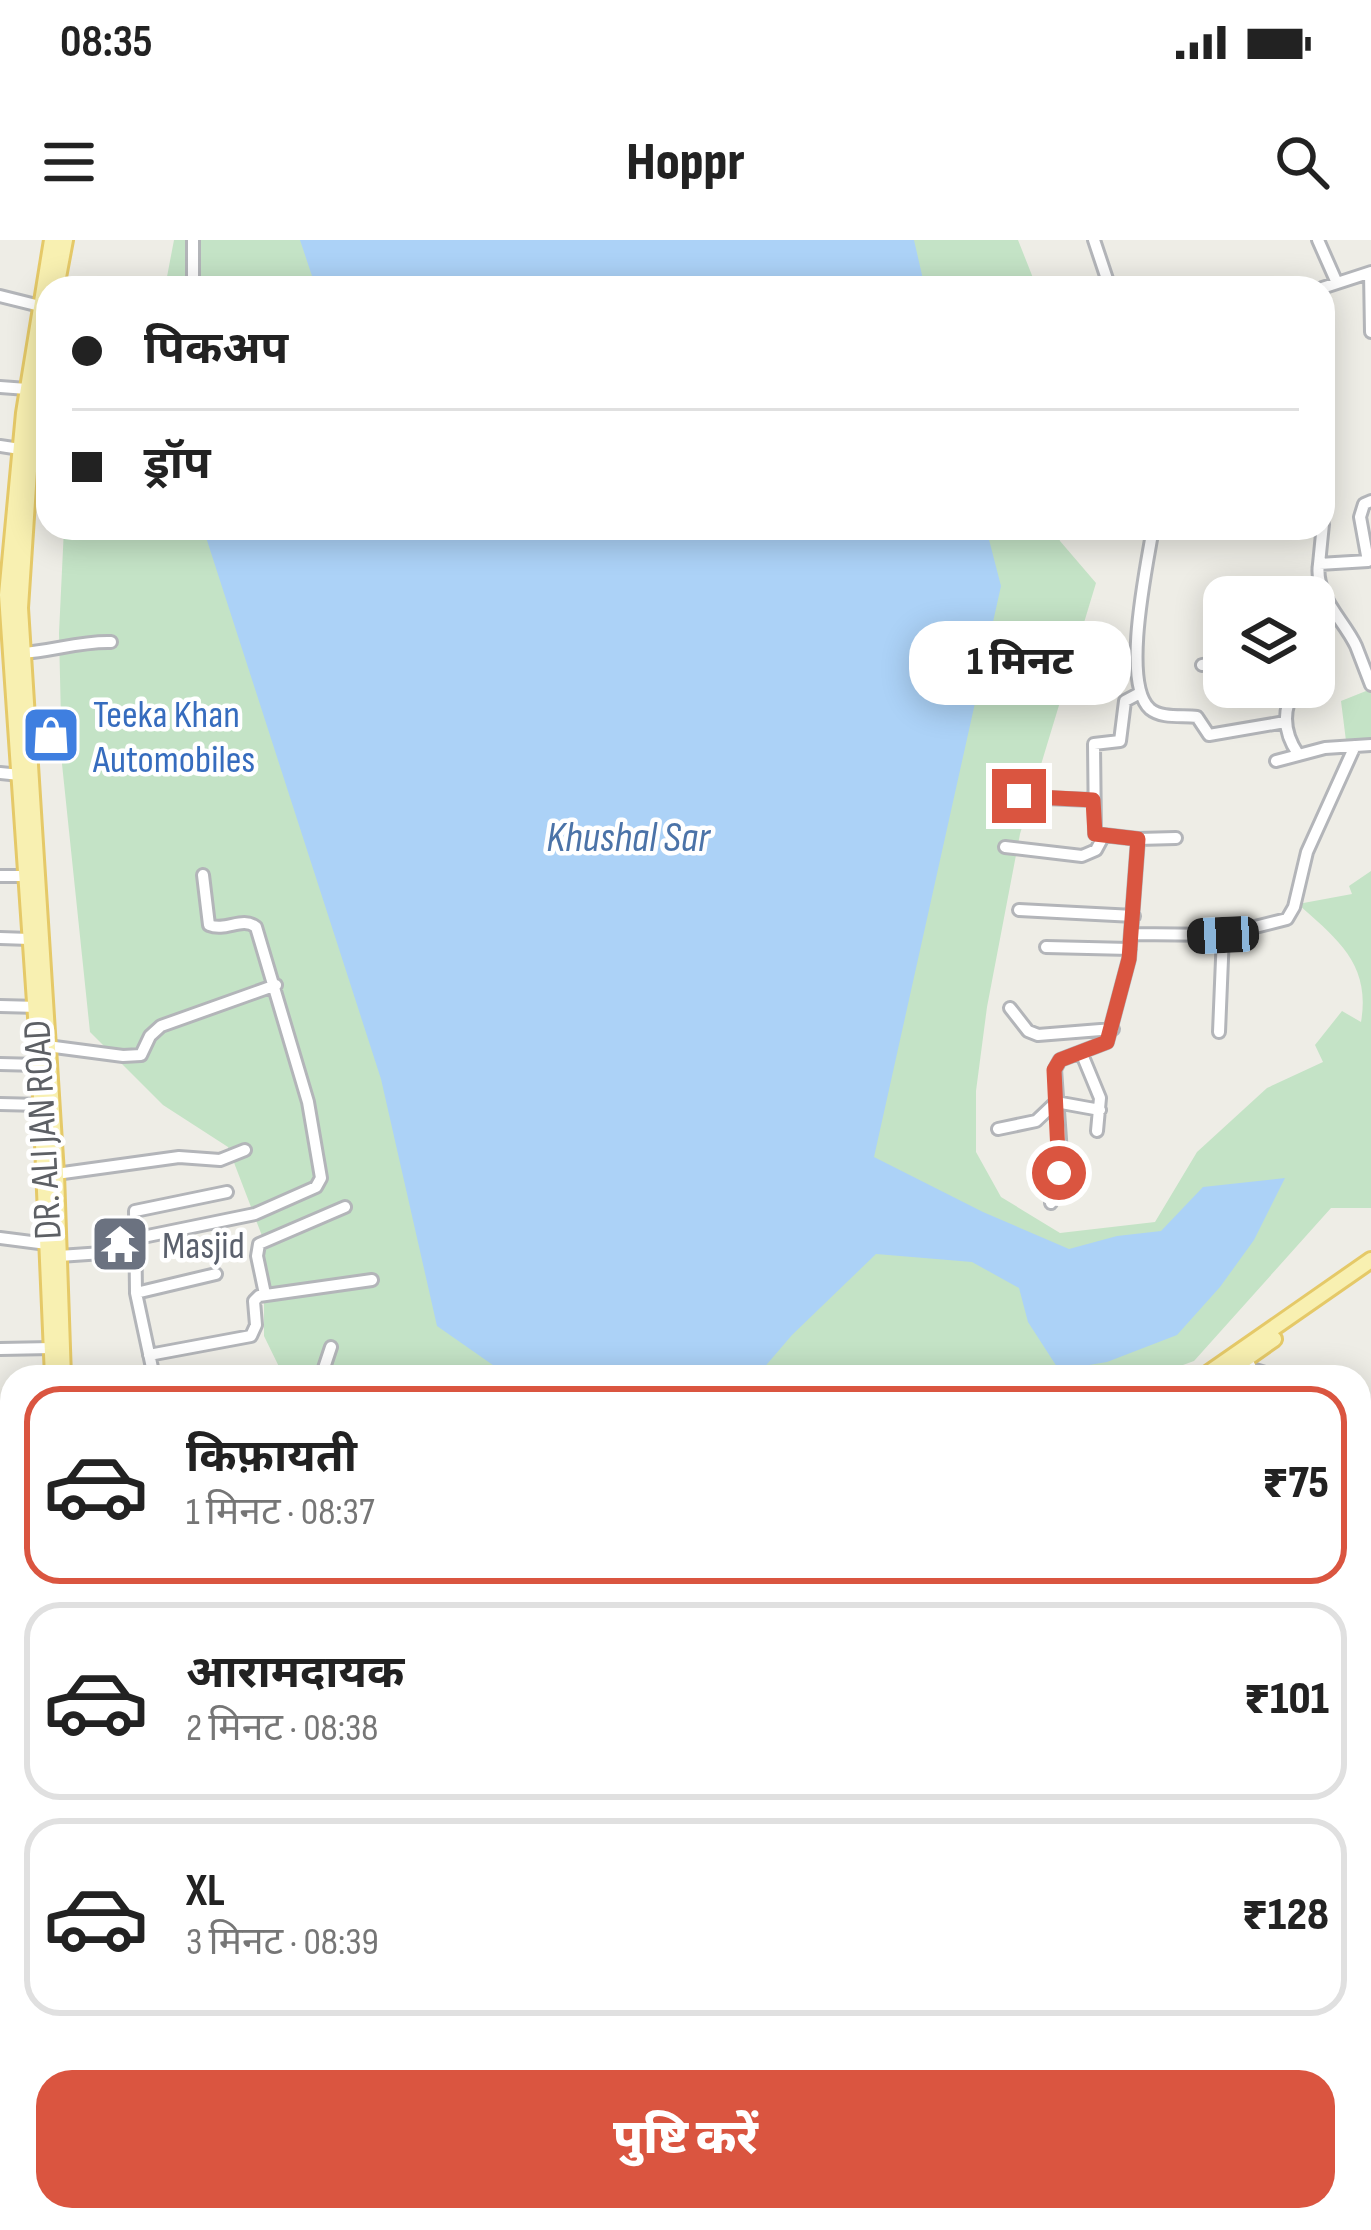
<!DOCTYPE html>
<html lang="hi">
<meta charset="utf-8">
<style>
:root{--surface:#fff;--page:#f2f2f2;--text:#222;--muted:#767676;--line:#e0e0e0;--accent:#da5540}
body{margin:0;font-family:"Sofia Sans Condensed","Noto Sans Devanagari",sans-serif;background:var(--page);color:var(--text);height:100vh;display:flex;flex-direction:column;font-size:45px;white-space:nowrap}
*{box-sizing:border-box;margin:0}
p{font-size:39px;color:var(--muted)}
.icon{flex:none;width:66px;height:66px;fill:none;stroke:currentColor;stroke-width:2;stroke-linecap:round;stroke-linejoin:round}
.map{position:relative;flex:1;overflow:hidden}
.sheet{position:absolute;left:0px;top:1125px;width:1371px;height:867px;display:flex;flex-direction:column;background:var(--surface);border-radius:36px 36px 0 0;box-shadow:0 6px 30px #0003}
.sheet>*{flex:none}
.hud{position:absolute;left:36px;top:36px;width:1299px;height:264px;border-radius:36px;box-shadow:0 6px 30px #0003;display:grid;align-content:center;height:264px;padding:0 36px;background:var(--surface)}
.controls{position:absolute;left:1203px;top:336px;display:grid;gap:24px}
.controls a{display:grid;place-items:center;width:132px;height:132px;border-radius:24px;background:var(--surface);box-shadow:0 6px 30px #0003;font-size:60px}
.end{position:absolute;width:54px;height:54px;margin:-27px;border:15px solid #da5540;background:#fff;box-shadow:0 0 0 6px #fff}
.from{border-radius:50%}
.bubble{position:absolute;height:84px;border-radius:36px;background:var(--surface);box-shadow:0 6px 30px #0003;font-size:39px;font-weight:800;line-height:84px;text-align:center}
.car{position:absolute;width:36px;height:72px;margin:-36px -18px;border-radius:15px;box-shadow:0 0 9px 3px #0007;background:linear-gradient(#222 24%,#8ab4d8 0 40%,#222 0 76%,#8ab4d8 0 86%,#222 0)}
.hud b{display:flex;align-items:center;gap:42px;height:114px;font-size:45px}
.hud b+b{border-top:3px solid var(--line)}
.hud i{width:30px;height:30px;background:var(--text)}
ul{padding:21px 0 0;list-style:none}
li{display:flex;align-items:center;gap:36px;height:198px;margin:0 24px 18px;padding:0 12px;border:6px solid var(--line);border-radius:36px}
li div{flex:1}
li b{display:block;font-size:45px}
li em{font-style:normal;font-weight:800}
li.current{border-color:var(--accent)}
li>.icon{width:108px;height:108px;stroke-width:1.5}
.primary-button{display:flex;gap:24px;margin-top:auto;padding:24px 36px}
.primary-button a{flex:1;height:138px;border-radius:36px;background:var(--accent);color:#fff;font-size:48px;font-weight:800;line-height:138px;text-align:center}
.status{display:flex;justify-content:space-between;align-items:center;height:84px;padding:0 60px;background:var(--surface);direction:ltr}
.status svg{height:33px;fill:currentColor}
header{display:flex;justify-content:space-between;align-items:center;height:156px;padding:0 36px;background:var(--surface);font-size:54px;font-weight:800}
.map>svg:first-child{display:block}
.green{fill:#c4e3c6}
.water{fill:#acd2f7}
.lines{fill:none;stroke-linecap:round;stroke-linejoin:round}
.minor-casing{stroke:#b3b5b9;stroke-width:16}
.major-casing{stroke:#e5c968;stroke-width:20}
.minor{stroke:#fff;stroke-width:10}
.major{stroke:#f8f0b1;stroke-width:14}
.route{stroke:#da5540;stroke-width:15}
.labels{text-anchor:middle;stroke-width:9;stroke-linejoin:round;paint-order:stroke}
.shop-label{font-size:39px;fill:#366cbe;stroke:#fff;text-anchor:start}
.street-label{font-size:39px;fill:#5d6065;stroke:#fff}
.worship-label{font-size:39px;fill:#5b616d;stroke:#fff;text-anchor:start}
.water-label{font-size:42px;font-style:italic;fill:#4b73a8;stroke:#fff}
</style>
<div class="status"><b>08:35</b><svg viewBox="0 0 49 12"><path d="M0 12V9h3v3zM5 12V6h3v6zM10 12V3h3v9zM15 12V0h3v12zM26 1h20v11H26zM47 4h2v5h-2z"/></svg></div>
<header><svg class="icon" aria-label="menu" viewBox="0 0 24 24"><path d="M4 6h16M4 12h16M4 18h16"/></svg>Hoppr<svg class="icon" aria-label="search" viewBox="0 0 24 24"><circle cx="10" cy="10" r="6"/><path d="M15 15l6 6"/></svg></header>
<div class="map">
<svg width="1371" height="1990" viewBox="0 0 1371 1990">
<rect width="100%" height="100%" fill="#eeede6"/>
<path class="green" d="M174 0H1018L1037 48H155L166 42Z
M64 288H1055L1060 301 1096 343 1020 594 987 767 976 851V912L1001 957 1060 993 1155 982 1197 912 1267 848 1323 822 1315 805 1342 771 1361 782C1371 724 1337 699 1298 664L1352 654 1349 646 1371 631V968H1331L1194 1121 1150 1137H284L264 1096V1001L228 907 163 865 90 792 62 524 59 393Z
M1371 449V501H1346L1341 461Z
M12 1509V1980H23L21 1990H0V1510Z"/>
<path class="water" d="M300 0H914L925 48H316Z
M203 288H986L1001 346 874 917 983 972 1069 1009 1117 996 1161 991 1203 947 1285 938 1254 1000 1220 1047 1177 1095 1107 1122 1059 1130 1028 1082 1019 1048 972 1022 876 1014 792 1095 756 1137H510L437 1086 381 839Z"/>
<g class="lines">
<defs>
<path id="minor" d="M1094 0 1110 48
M1318 0 1337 43
M1370 33 1371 92
M193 48V0
M1322 48 1371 32
M0 56 40 66
M0 147 27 149
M0 206 20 209
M1371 261 1364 264 1360 277 1368 321 1319 324C1314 355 1344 380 1356 406 1361 419 1366 432 1371 445
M1153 288C1147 325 1121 443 1150 469 1162 479 1183 475 1197 477L1209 495 1285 482
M1319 324 1323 284
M22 413C53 411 80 401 111 402
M1202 425 1224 421
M1296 447C1282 469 1283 492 1298 514
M1140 453 1125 461 1120 501 1094 504 1095 594 1138 599 1176 598
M1276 521 1325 508 1371 505
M0 533 20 535
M1019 557 1093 560
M1005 607 1082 616 1096 610 1103 597
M0 636H26
M1019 670 1134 676
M1132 694 1223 695 1287 679 1294 667 1307 612 1355 506
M0 698 30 699
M1046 707 1130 709
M0 766 39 767
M1010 768 1028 791 1038 795 1113 789
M1219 792 1223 695
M47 806 123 816 141 815 150 796 161 786 276 745
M1081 812 1100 858 1097 891
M0 824 39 825
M0 864 41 865
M998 889 1036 881 1056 862 1100 870
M56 934 179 917 220 920 245 910
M1051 963 1061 913 1055 829 1060 820 1107 802 1129 719 1138 599
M0 998 47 1004
M133 999 255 974 316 947 321 938 308 862 256 687C242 676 226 692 209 685L203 635
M59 1016 132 1011
M136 1053 216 1034
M265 1054 257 1016 259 1004 345 967
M0 1109 52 1108
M1244 1114 1256 1137
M149 1115 251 1096 256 1085 254 1061 259 1056 372 1040
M1255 1130 1278 1137
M154 1137 136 1053 135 971 227 952
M321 1137 331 1107
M0 1299H12
M1359 1299 1371 1272
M0 1344 12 1343
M1359 1452 1371 1459
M1359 1536H1371
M1359 1652 1371 1644
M1359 1659 1371 1660
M1359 1748 1371 1868
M1359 1900H1371
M449 1980 452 1990
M648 1980 655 1990
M1054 1980 1067 1990
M128 1990 129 1980
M268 1990 270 1980"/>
<path id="major" d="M52 0 24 173 7 355 40 835 53 1137
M56 48 65 0
M48 94 29 231 20 368 56 934 63 1137
M1203 1137 1371 1020
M1220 1137 1274 1099
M28 1990 29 1980
M40 1990 42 1980"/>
</defs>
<use href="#minor" class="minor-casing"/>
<use href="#major" class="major-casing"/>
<use href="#minor" class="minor"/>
<use href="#major" class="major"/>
</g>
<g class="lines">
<path class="route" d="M1019 556 1093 560 1095 594 1138 599 1129 719 1107 802 1060 820 1054 830 1059 933"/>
</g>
<defs>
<symbol id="shop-square" viewBox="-11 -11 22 22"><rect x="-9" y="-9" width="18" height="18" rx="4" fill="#3f7fe0" stroke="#fff"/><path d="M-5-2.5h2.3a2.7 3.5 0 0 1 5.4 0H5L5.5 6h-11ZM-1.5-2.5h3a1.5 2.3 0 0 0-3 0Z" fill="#fff"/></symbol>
<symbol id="temple-square" viewBox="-11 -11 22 22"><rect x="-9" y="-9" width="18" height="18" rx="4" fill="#6b7280" stroke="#fff"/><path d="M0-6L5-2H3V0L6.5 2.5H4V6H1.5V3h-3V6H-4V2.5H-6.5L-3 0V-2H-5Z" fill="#fff"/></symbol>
</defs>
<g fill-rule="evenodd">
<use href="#shop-square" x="18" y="462" width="66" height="66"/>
<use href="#temple-square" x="87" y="971" width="66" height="66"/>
</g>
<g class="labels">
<g class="shop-label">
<text x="93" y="487">Teeka Khan<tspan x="93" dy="45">Automobiles</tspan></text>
</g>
<g class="street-label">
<text transform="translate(41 890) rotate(-93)" y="14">DR. ALI JAN ROAD</text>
</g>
<g class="worship-label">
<text x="162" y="1018">Masjid</text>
</g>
<g class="water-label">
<text x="628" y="611">Khushal Sar</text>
</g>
</g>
</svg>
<div class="controls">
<a><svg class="icon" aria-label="layers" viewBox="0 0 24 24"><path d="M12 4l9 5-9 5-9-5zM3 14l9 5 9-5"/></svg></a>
</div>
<i class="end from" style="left:1059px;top:933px"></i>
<i class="end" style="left:1019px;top:556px"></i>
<div class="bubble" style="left:909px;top:381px;width:222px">1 मिनट</div>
<i class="car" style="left:1223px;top:695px;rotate:267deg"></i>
<div class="hud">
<b><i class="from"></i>पिकअप</b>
<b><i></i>ड्रॉप</b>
</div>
<section class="sheet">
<ul>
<li class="current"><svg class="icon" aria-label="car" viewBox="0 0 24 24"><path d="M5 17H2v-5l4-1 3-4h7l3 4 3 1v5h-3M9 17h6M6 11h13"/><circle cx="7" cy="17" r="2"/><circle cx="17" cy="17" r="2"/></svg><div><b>किफ़ायती</b><p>1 मिनट · 08:37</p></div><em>₹75</em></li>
<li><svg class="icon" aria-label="car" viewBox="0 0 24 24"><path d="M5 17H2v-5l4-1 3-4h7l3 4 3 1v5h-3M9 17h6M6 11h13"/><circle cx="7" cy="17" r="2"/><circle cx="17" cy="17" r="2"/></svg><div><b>आरामदायक</b><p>2 मिनट · 08:38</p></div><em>₹101</em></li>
<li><svg class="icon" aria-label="car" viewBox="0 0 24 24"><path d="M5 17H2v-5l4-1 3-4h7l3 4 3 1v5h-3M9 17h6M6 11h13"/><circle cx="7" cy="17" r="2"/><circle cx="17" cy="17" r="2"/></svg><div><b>XL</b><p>3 मिनट · 08:39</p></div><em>₹128</em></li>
</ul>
<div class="primary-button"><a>पुष्टि करें</a></div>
</section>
</div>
